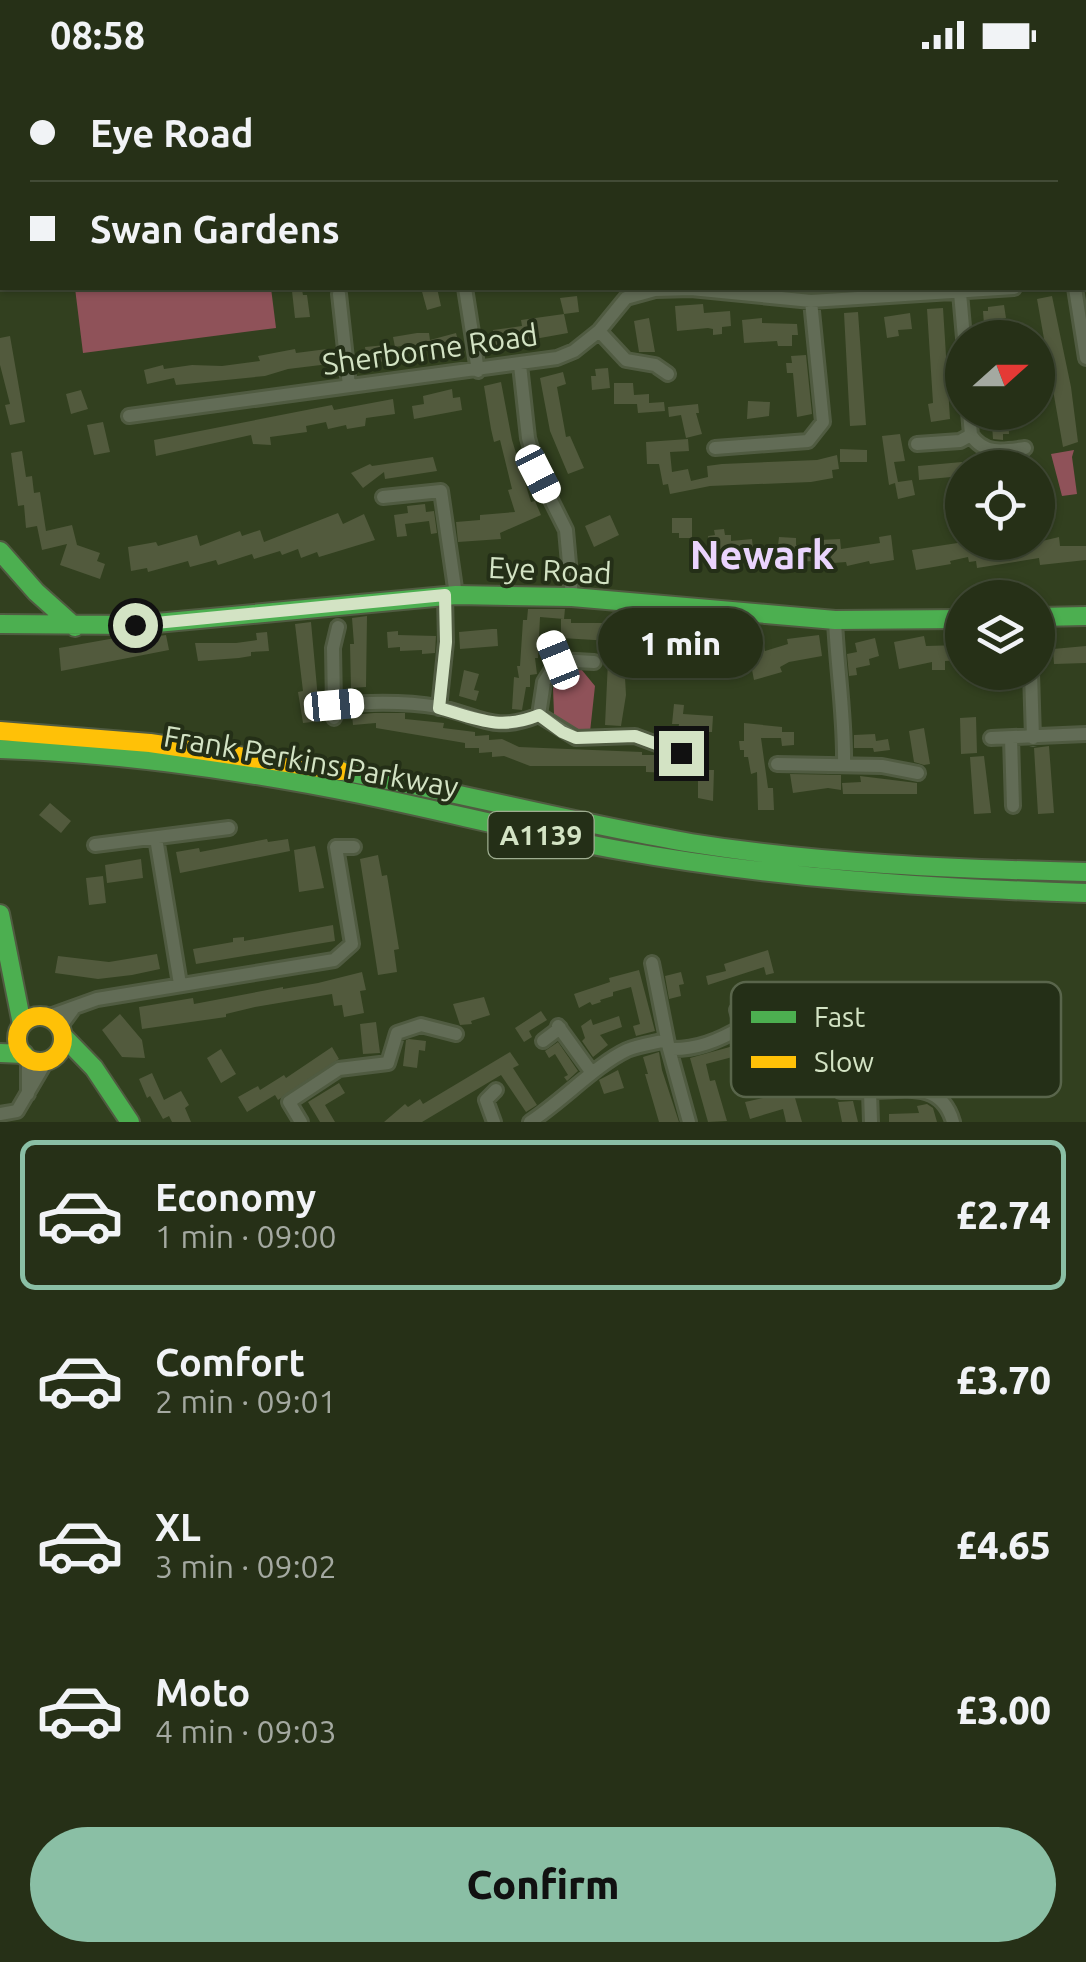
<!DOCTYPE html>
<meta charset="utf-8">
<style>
:root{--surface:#263017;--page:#323c24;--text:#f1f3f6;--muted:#a4a9a1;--line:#424b36;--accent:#8abfa5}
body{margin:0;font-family:Ubuntu,sans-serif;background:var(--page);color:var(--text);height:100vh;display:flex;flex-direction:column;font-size:38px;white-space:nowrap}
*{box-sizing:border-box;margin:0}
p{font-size:32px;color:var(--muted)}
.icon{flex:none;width:55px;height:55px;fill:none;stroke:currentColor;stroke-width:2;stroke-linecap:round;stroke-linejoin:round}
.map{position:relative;height:1052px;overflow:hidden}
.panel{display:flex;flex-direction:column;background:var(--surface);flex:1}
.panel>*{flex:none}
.guide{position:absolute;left:0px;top:0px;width:1088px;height:220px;box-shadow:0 2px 8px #0004,0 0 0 2px var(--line);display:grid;align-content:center;height:220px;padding:0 30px;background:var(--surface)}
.needle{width:65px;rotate:69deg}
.fabs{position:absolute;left:945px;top:250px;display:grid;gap:20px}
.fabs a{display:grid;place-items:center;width:110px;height:110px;border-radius:50%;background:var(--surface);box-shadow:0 2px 8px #0004,0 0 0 2px var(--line);font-size:50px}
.end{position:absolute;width:45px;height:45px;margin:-22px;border:12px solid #d3e3c4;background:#111;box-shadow:0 0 0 5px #111}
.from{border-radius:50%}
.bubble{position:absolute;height:70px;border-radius:35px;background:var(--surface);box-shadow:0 2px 8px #0004,0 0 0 2px var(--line);font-size:32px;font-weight:800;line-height:70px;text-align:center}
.car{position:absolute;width:30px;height:60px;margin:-30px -15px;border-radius:12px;box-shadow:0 0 8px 2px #0007;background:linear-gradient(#fff 24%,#345 0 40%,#fff 0 76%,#345 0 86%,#fff 0)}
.guide b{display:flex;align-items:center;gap:35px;height:95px;font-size:38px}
.guide b+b{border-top:2px solid var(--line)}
.guide i{width:25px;height:25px;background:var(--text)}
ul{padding:18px 0 0;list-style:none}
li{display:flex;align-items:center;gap:30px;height:150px;margin:0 20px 15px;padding:0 10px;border:5px solid transparent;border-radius:15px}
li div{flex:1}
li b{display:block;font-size:38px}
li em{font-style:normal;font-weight:800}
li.current{border-color:var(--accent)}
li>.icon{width:90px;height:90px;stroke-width:1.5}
.button{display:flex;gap:20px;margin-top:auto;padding:20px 30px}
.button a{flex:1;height:115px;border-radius:60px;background:var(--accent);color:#111;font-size:40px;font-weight:800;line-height:115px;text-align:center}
.status{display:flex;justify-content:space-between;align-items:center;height:70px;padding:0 50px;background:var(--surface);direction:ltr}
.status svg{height:28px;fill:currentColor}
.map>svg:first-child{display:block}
.green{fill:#8f5259}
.building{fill:#525a3d}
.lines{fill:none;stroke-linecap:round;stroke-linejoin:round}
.street-casing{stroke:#505b41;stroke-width:18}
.fast-casing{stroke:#505b41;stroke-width:22}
.slow-casing{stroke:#505b41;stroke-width:22}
.street{stroke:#626c56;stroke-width:12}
.fast{stroke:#4caf50;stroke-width:18}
.slow{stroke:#ffc107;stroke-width:18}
.route{stroke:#d3e3c4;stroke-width:12}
.labels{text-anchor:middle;stroke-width:8;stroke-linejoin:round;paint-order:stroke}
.shield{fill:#242f17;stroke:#9ead90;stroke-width:2.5}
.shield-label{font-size:28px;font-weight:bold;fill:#d3e3c4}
.street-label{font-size:30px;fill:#d3e3c4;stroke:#242f17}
.district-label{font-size:40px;font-weight:bold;fill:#ead4fd;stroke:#242f17}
.key{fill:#242f17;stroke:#59654b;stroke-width:2.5}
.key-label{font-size:28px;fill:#d3e3c4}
</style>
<div class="status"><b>08:58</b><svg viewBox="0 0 49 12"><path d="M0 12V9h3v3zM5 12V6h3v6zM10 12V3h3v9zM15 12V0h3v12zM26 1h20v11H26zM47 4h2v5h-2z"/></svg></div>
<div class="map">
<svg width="1086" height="1052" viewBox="0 0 1086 1052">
<rect width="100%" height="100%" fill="#32401f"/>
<path class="green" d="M0 0H1086V148L1085 2H2V8Z
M75 218H271L276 258 83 283Z
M1074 380 1072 387 1077 424 1062 426 1051 384Z
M565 599H581L595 616 590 662 576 661 554 644 553 618Z"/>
<path class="building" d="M421 218H437L441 236 427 240Z
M302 220 303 225H307L310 247 295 248 292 221Z
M577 226 579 242 564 244 568 263 496 276 493 260 522 256 521 250 564 244 560 228Z
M1052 226 1071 317 1078 372 1063 377 1037 229Z
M703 234 704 243 730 241 731 256 722 257V264L713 265V259L708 258 677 261 675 236Z
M1004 235 1006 248 1001 249 1003 268H985L983 241H988V237Z
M943 238 950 349 931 352 928 334 933 333 927 239Z
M858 242 866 355 850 356 844 243Z
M910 243 912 259 898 260 899 266 887 268 884 247Z
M649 248 655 282H639L634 251Z
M762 248V253L797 254 798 265H792V276H778L777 271 744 273 742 250Z
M417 263H429L430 270 456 263 460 278 440 283 438 278 402 284 401 276 395 277 393 267Z
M10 266 25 352 10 355 5 335 10 334 0 295V268Z
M386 275 388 291 367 293 365 277Z
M295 279 296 283 327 279 329 294 288 299 265 306 176 315 174 308 147 314 144 300 163 295 164 299 192 295 222 296 260 291 258 286Z
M806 285 812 344 797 347 793 303H787L786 293H792L791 286Z
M608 298 610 318 592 320 591 306H596L595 299Z
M563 302 566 314 557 317 566 367 570 366 584 398 568 404 550 361 540 308Z
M501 312 512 370 531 432 535 431 541 445 500 463 501 469 458 472 456 452 480 450V445L515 442 508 420 512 419 500 370 494 372 491 359 484 316Z
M614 313H633L634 325 649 324V333L664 332 665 341 638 343 637 334H614Z
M452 319 453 328 460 327 462 340 414 349 412 336 424 334 423 326Z
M81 320 88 339 71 344 66 324Z
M393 329 395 344 366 348 365 356 347 359 346 355 328 359 326 352 306 356 307 362 270 367 271 375 253 374 251 365 156 386 154 370 332 335 334 340Z
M748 331 770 332 769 346 747 349Z
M698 334 699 343H696L702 364 686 368 681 345 669 347 668 337Z
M991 342H1008L1009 364H1003V370L993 369Z
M103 352 110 382 94 385 87 355Z
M900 364 905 391 894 392 898 412 912 410 915 425 898 429 895 413 889 415 882 366Z
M688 369 689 381 670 382 672 402 688 399 691 411 708 407 707 396 722 394 817 390 837 385 839 399 832 400 833 408 811 412 710 416 670 424 668 414 663 415 659 394H647L646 372Z
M840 379 867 380V392H840Z
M22 381 26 407 32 406 34 423 40 422 46 461 72 455 77 475 100 483 97 491 105 494 100 509 60 495 67 474 42 480 37 456 26 458 24 435 18 436 11 383Z
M433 387 437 401 385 409 384 402 363 418 351 403 370 394 372 396Z
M962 392V406L919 410 918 396Z
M425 434 426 442 434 441 437 463 431 464 429 451 405 454 407 466 397 467 394 445 408 443 407 436Z
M338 443 343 454 364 444 375 470 319 487 317 482 301 488 298 479 282 485 280 481 254 489 252 484 218 495 216 490 190 497 188 491 148 502 147 498 131 501 128 477 156 472 158 476 197 465 200 476 240 461 242 466 260 460 264 472Z
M610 445 619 465 594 477 585 456Z
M672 448H692V468H679V463H672Z
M724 459 725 465H731V471L752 469 753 479 778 476 779 467 796 468V475H819V470L840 469 841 479 880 473 879 467 891 465 894 490 870 494 869 491 847 496 846 492 820 494V491L778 492V488L735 490 734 486 722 487V481L710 482 708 466 715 465 714 460Z
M1059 467 1060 476H1086V490L1040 495 1039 488 977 498 976 491 969 492 968 487 950 491 951 494 916 500 912 480 964 472H1038Z
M528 539H565L564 549 540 547 538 588H535L537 604 530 605V617H526L522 640 512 639 514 607 519 608 517 596H520L523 550H527Z
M367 546 366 617 351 618 350 574H354L352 548Z
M561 549H571V553H660L659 570 674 571H690L741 560 745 586 735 588 734 584 717 588 715 581 694 587 695 594 681 597 680 589 674 590 672 581 644 579 645 573 561 568Z
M311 552 320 651 303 653 298 622 303 621 295 554Z
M492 559H497L498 576 460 579 459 562Z
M398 561V565L436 566 435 583 422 584V580L400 581V577L388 578 387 562Z
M267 562 269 581 251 582V586L239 588 198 591 195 573H236L257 570 256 563Z
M166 565 169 580 61 601 59 578 121 567 129 570Z
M819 565 822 586 789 592 780 597 782 602 754 610 748 579 764 575 765 581 788 574 787 569Z
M924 566 926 576 961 575V590L945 591V600H932V592L899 599 894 572Z
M875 568 879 586 869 589 870 595 856 598 857 605 849 606 847 584 857 582 855 573Z
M1086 576V593L1054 594 1053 579Z
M624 590 626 625 621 656 605 655 608 591Z
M464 600 479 604 474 620 479 621 476 631 459 626Z
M674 634 684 635 683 644 713 646 712 662H678L679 654H672Z
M374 643H405V649L444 653 443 658 475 662V666L489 665V670L502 669 519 677 642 682V685H655V693H670V703L646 702V696H530L504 686 492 687V682L479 683V678H465V673L376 658V653L353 655 352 645Z
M976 647 977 683 961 684 960 648Z
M744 653 782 657V662H794V675L782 676 781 668H761L768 718H773L774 740H758L757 702 751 704 748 687H744V680H740L739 671H744Z
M924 658 930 694 924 695 914 692 909 661Z
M875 664 876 671 888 669 890 680 874 682 873 678H854V665Z
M1049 676 1054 743 1038 744 1034 678Z
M984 686 991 743 974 744 970 687Z
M698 700H714L713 731 698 728Z
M790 704 841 705V720L828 718 793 723Z
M860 706 917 713V724H843L842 713 861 712Z
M50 733 71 751 61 763 39 745Z
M267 769 268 772 288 769 290 781 180 803 176 782 199 778 200 782Z
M315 776 324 818 299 822 294 780Z
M378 785 382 806 387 805 399 879 394 880 397 902 378 905 360 789Z
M141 789 143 808 107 813 105 795Z
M103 806 106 833 89 835 86 808Z
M333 855 335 871 196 894 193 879 233 872V868L244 867V871Z
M768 880 774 903 766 905 764 897 708 915 706 906 726 901 724 894Z
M157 884 160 899 132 905 98 909 55 903 58 886 109 892Z
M639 900 655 961 636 966 633 956 640 954 631 917 613 922V926L600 930 601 932 592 935 590 932 579 938 574 924 610 912 609 908Z
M362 902 366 920 360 921 364 943 344 947 342 935 334 936 332 924 255 937 226 944V947L142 959 139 937 193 928 194 934 283 917V919L318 913Z
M681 902 684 914 679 915 681 926 669 929 665 906Z
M768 926 783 980 741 991 740 985 706 994 710 1011 715 1010 727 1051 708 1052 690 988 762 968 752 930Z
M484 927 490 945 471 951 472 954 460 955 453 934Z
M541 941 547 950 529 961 532 967 524 972 515 958Z
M120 944 142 970 145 988 122 987 102 960Z
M619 946 622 957 600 965 608 975 593 987 582 971 585 968 581 956 591 949 593 955Z
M376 952 380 983 363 984 360 954Z
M409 969 426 971 425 981 419 980 417 998 403 996 406 970Z
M558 972 578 1001 567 1011 564 1007 568 1005 555 984 549 988 545 981Z
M332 977 339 989 278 1030 275 1025 247 1042 238 1027 258 1016 260 1020 284 1005 286 1008Z
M221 979 236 1004 221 1013 207 988Z
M510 982 519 995 513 998 537 1035 526 1042 501 1005 422 1052H384L405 1034 408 1037 420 1029 423 1034Z
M659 982 662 1000 679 1052H659L645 1004H648L643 987Z
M618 1000 624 1018 604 1024 599 1010Z
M152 1003 164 1030 181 1021 189 1035 185 1038 191 1052H172L169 1046 163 1049 150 1026 147 1028 139 1009Z
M339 1013 345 1023 325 1035 335 1052H320L308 1032Z
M793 1021 802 1052H786L783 1039 750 1049 745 1032Z
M853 1031 858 1052H842L838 1032Z
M927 1034 933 1038 937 1052H889V1044L919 1043 917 1036Z"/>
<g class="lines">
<defs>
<path id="street" d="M1085 211H1086
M465 218 478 301
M1075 218 1086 288
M960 223 964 268
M339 224 349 316
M599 261 626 290 655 295 668 304
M520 295 528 368 538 404 566 460 572 527
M129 346 557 288 574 281 599 261 626 228 655 220 691 219 811 231 1014 218
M971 365C984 385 1004 381 1025 378
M917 374 960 371 971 365 969 342
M715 378 808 371 823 352 811 231
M383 427 441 421 456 525
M835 550C837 599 845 646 844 695
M551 571 558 590
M1031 602 1033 668
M334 635 333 578 338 557
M439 638 446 572 445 525
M539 645 576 668 635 666 681 683
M334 648V635C369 632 404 631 438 637 481 646 493 664 539 645L544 612 558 590 594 592
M991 668 1086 664
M1011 668 1013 736
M777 694 882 696 918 703
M156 768 180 914
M95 775 229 758
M652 893 669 979 689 1052
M47 947 97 929 334 890 352 874 336 777H354
M558 956 592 1003
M60 957 74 938
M543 971 560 958
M669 979C696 980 718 971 742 957L737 940
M28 988V1024
M840 1021H856V1010
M856 1021C894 1024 940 1005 953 1052
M870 1022 871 1052
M933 1024 941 966 936 923
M0 1044 17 1041 47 990
M301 1052 289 1032 339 999 388 993 397 963 421 955 456 964
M494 1052 486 1030 496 1020
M530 1052C561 1032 597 994 627 980 639 975 654 973 667 970"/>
<path id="fast" d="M0 481 36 522 75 557
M1038 547 1086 546
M0 554 135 555 456 525 572 527 835 550 962 549
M0 679C122 683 241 700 360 724 447 742 532 764 619 780 773 808 930 818 1086 823
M341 701C458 722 574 753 691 773 822 794 954 799 1086 802
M0 844 22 954
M63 966 94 998 130 1052
M0 983 24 984"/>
<path id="slow" d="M0 661 150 673 341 701
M17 969a23 23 0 1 1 46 0a23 23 0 1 1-46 0Z"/>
</defs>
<use href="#street" class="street-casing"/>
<use href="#fast" class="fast-casing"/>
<use href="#slow" class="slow-casing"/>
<use href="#street" class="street"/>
<use href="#fast" class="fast"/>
<use href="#slow" class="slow"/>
</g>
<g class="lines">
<path class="route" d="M135 555 445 525 446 572 439 638C477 649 500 661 539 645L562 662 576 668 635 666 681 683"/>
</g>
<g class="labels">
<rect class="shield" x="488.5" y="742" width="105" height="46" rx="8"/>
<g class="shield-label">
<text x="541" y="775">A1139</text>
</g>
<g class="street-label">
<text transform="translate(430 280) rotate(-8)" y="10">Sherborne Road</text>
<text transform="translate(550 501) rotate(3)" y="10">Eye Road</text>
<text transform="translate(311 692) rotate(10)" y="10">Frank Perkins Parkway</text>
</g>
<g class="district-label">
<text x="762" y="499">Newark</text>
</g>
</g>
<rect x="731" y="912" width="330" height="115" rx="15" class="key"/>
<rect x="751" y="941" width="45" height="12" fill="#4caf50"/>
<rect x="751" y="986" width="45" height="12" fill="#ffc107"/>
<g class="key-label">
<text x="814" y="957">Fast</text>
<text x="814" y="1002">Slow</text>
</g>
</svg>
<div class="fabs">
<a><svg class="needle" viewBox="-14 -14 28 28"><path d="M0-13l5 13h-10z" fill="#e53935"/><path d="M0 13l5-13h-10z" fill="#a4a9a1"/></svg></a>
<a><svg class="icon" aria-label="locate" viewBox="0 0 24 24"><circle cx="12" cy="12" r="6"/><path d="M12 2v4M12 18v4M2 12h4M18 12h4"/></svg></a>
<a><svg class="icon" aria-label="layers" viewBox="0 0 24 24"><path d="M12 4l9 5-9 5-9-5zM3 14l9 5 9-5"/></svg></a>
</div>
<i class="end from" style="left:135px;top:555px"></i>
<i class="end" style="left:681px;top:683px"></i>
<div class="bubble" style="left:598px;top:538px;width:165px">1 min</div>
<i class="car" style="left:538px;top:404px;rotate:153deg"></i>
<i class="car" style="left:558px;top:590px;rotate:338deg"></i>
<i class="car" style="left:334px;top:635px;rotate:85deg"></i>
<div class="guide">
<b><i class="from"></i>Eye Road</b>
<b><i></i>Swan Gardens</b>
</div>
</div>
<section class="panel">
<ul>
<li class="current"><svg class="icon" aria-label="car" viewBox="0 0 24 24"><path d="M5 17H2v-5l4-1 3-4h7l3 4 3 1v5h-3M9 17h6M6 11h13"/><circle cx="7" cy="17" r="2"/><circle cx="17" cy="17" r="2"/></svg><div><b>Economy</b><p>1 min · 09:00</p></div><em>£2.74</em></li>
<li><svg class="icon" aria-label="car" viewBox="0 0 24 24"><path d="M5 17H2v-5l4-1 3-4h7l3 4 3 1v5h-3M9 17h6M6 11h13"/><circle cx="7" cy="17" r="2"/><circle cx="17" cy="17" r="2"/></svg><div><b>Comfort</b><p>2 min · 09:01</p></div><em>£3.70</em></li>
<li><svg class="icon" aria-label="car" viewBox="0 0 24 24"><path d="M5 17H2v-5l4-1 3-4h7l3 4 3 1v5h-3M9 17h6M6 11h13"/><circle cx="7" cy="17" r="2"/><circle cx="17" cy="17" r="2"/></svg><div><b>XL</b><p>3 min · 09:02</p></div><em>£4.65</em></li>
<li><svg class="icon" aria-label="car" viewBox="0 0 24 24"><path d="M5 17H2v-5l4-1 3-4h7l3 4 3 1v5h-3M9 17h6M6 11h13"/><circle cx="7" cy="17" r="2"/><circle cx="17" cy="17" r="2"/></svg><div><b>Moto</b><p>4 min · 09:03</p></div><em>£3.00</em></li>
</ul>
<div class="button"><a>Confirm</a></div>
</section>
